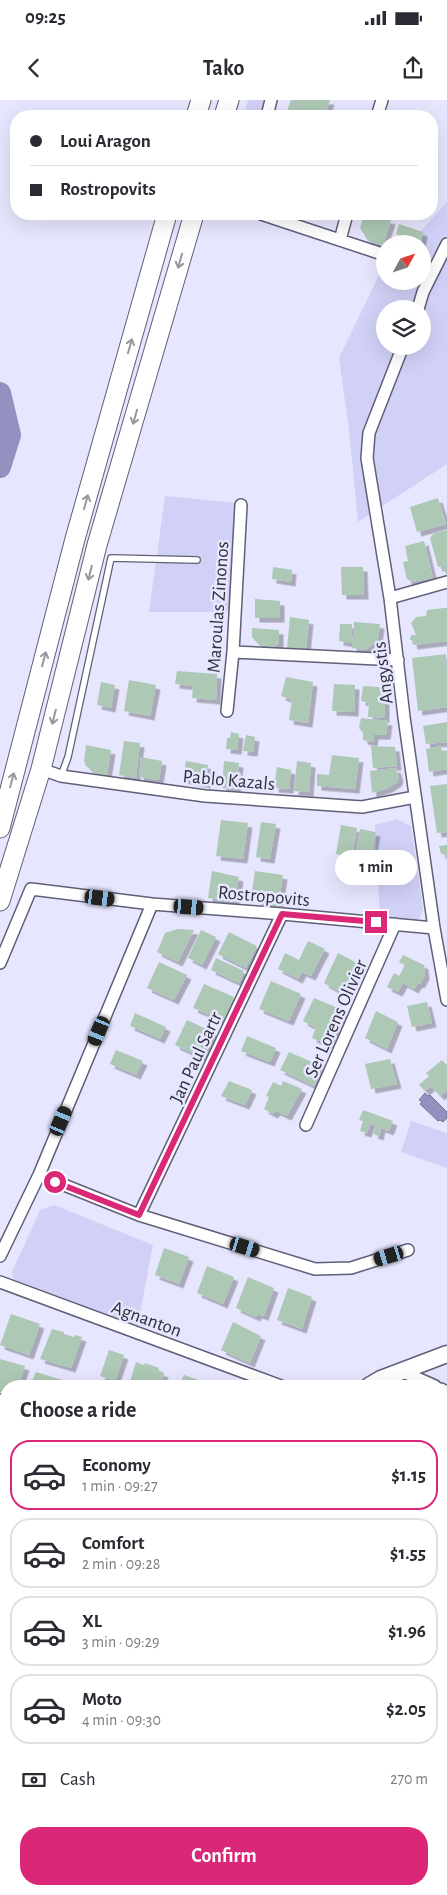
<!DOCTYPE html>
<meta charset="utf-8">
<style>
:root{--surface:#fff;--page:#f7f7f7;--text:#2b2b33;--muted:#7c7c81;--line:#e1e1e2;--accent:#db2777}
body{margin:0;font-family:"Alegreya Sans",sans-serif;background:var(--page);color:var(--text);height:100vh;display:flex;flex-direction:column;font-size:19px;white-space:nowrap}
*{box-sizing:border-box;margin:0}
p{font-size:16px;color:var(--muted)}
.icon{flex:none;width:28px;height:28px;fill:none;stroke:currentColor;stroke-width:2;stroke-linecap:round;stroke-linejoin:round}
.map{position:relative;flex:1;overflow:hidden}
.details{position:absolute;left:0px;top:1280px;width:448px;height:515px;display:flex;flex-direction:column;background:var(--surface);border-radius:20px 20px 0 0;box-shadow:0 5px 20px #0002}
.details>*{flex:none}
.hud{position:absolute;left:10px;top:10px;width:428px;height:110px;border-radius:20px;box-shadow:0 5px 20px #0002;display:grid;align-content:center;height:110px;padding:0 20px;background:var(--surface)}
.needle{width:32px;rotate:50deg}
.controls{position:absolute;left:376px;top:135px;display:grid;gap:10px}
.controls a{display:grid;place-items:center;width:55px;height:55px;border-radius:50%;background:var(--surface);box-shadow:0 5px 20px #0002;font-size:25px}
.end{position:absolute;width:22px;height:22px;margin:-11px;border:6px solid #db2777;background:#fff;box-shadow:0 0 0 2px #fff}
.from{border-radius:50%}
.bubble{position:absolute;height:35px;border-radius:18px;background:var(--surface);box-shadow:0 5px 20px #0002;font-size:16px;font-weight:700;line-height:35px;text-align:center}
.car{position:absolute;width:15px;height:30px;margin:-15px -8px;border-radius:6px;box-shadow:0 0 4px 1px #0007;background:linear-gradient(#222 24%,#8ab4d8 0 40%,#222 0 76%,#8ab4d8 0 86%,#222 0)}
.hud b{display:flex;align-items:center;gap:18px;height:48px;font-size:19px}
.hud b+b{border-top:1px solid var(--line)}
.hud i{width:12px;height:12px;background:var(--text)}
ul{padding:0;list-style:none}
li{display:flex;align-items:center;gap:15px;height:70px;margin:0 10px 8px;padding:0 10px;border:2px solid var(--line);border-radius:20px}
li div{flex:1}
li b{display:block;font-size:19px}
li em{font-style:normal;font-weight:700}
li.current{border-color:var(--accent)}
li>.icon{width:45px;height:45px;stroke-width:1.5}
h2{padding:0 20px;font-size:22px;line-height:60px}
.pay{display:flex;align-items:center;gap:12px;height:55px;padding:0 20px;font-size:19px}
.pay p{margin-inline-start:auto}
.primary-button{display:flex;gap:10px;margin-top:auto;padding:10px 20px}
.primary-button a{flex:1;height:58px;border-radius:20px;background:var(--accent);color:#fff;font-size:20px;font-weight:700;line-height:58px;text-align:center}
.status{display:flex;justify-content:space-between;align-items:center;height:35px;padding:0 25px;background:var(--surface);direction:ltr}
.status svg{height:14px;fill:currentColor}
header{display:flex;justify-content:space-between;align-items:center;height:65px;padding:0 20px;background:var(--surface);font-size:22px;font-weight:700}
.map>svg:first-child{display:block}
.green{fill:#d1d1f7;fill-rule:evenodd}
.water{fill:#9391c0;stroke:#757498}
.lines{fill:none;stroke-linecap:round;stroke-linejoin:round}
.river{stroke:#9391c0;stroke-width:22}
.building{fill:#adc8b4;filter:url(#shadow)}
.lane-casing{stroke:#605f78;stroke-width:8}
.street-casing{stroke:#605f78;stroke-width:14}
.secondary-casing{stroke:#605f78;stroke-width:19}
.primary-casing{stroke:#605f78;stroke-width:21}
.lane{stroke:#fff;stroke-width:5.5}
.street{stroke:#fff;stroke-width:11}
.secondary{stroke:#fff;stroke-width:16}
.primary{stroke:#fff;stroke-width:19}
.oneway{stroke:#97979c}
.route{stroke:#db2777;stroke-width:6}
.labels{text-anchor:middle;stroke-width:5;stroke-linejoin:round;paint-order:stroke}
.street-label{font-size:19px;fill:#2f2f3a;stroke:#e6e6fe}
</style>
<div class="status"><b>09:25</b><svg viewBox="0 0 49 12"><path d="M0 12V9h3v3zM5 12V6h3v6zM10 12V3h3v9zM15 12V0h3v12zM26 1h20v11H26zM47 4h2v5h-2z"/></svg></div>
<header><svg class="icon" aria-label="back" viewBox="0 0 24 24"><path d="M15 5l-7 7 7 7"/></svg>Tako<svg class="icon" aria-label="share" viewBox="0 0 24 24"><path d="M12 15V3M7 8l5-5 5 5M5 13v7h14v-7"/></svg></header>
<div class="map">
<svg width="447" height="1795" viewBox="0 0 447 1795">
<defs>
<filter id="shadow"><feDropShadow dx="4.5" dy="4.5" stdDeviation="0" flood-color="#0004"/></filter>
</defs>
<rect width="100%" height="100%" fill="#e6e6fe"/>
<path class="green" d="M248 0H267L262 16H244Z
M447 102V364L358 422 349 330 339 258 379 175 385 169V181H422V144H409ZM385 209H422V246H385Z
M165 396 237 403 230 512H149Z
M397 719 411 726 423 809 421 816 415 822 380 818 375 725Z
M411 1021 447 1033V1068L401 1052Z
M54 1105 153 1145 137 1229 15 1186 12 1172 40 1110Z
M0 1378 6 1380V1508L0 1506Z"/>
<path class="water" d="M425 993 428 996 430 995 447 1012V1018L443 1022 440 1020 438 1021 420 1004 422 1002 419 1000Z"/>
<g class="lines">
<path class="river" d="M0 293 10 335 0 367"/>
</g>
<path class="building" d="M291 0H330L325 16H285Z
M364 114 391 120 383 145 368 141 360 128Z
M399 124 423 132 421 144H398L400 136 396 134Z
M438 398 446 424 417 432 410 407Z
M447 430V476L443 467H438L430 438 434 433Z
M424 441 433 478 412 482 407 479 403 462 408 461 405 446Z
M273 467 292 470 291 482 272 479Z
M341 467H363L364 495H342Z
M255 499 280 501V518H255Z
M444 508H447V541L413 545 412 540H410L411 535H416L411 523 416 517 426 516 427 510Z
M290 517 309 520 306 549 287 548Z
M354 522 380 524 378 539 366 550 352 548Z
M340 524H352L351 543 339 541Z
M252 528 279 530V543L274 547 259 545 252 537Z
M446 554 447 607 418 611 412 558Z
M177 571 217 574 216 600 192 598 193 586 175 584Z
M286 577 313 582 308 623 289 620 292 600 281 596Z
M129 580 156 585 150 616 124 611Z
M101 582 115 585 111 608 97 605Z
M334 584 355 585 354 612 332 611Z
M363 586 379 587 385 595V618L368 617 369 603 361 601Z
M361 618 388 621 386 635H374L373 642 363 640V633L359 628Z
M447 622V642L426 644 423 626Z
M231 632 239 634 237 650 226 649 227 638H230Z
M246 635 255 637 253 652 243 651Z
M124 641 140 643 136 678 119 675Z
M86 645 111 650 107 675 97 674 86 666 84 661Z
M371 646 395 647 397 666 373 668Z
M441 646 442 651H447V669L429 672 426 649Z
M332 655 359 658 355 689 317 686V674L329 675Z
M141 657 162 661 159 680 139 677Z
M186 661 208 665 206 684 183 679Z
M224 661 239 663 236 690 222 688Z
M297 661 311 663 309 692 294 691Z
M277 667 291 670 289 689 274 688Z
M396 668 399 678 397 682 388 688 372 693 370 671Z
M447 684V732L437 733 430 686Z
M221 720 248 723 243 759 216 756Z
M261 722 276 724 270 759 256 757Z
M341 725 357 728 352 757 336 754Z
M360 729 376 732 371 760 355 758Z
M447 745V758H446L445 754H441L439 746Z
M212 771 239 777 235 802 208 798Z
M255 771 283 775 278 808 261 805 262 799 251 797Z
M178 829 194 830 178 862 157 852 165 833Z
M201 830 216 837 202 865 188 858Z
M229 832 257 846 246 868 218 854Z
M308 841 325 849 311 876 302 872 298 879 278 869 285 853 299 860Z
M338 853 361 865 346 895 324 883Z
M403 855 424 865 425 875 420 884 418 883 414 889 403 883 398 892 387 887 394 873 399 876 405 865 399 862Z
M216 858 244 871 239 883 211 870Z
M159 862 187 875 174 900 147 888Z
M271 881 301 894 289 921 259 909Z
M204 884 234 897 224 921 193 908Z
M314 898 345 911 328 944 312 938 316 928 303 921Z
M427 902 432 923 412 927 407 906Z
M376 911 398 922 387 949 365 938Z
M135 913 166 927 160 939 130 926Z
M187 920 215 933 203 958 175 945Z
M247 936 276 948 270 962 241 951Z
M116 950 143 961 136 975 110 964Z
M289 952 323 967 314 986 280 970Z
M390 959 397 984 371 989 365 964Z
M442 960 447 965V990L440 996 431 986 425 991 419 985 429 976 426 973Z
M229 981 252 990 245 1005 221 996Z
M283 981 302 989 287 1016 276 1011 273 1014 264 1009 269 997 266 996 273 982 281 986Z
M363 1010 393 1021 389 1031 381 1028 379 1036 373 1034 376 1026 370 1024 367 1033 360 1031 363 1021 359 1020Z
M164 1148 189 1157 179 1184 155 1175Z
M207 1166 234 1177 223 1204 197 1193Z
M248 1177 274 1188 264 1216 257 1214 256 1217 236 1208Z
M288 1188 312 1197 302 1229 277 1220Z
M11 1214 40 1224 29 1255 0 1245Z
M233 1222 261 1236 250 1263 221 1250Z
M52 1229 64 1232V1234L74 1237 75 1235 82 1237 71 1268 40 1259Z
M109 1250 124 1255 115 1281 100 1276Z
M0 1259 25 1266 18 1286H6V1294L0 1292Z
M136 1262 144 1265 145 1263 159 1268 158 1271 164 1273 160 1286H134L130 1282Z
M36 1272 66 1281 65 1286H30Z
M184 1275 210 1284 209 1286H179Z
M441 1335 447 1337V1361L441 1358Z
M445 1424 447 1425V1451L441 1448V1432Z
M447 1527V1565L441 1562V1539Z
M0 1540 6 1542V1561L0 1559Z
M2 1562 6 1564 2 1584H0V1566Z
M447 1781V1795H442L440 1794Z
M272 1789H299L296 1795H270Z"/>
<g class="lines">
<defs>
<path id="lane" d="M61 676 68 657 111 458 197 460"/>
<path id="street" d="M267 16 271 0
M377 16 382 0
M261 114 385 155
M340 140 347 114
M418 209 423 192 447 144
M403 246 369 333 367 358 390 498 404 617 434 828 447 900
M390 498 447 482
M233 552 398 560
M227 611 233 552 241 405
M41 669 61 676 205 696 362 707 415 697
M0 863 31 789 152 804 282 814 434 828
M306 1025 395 824
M39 1075 139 1115 315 1169 351 1168 408 1150
M139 1115 282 814
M0 1156 39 1075 152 804
M0 1182 281 1286
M401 1271 435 1286
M441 1289 447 1292
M0 1300 6 1302
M441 1388 447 1378
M441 1459 447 1462
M441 1486 447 1475
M0 1521 6 1523
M0 1611 6 1605
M441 1741 447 1729
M219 1789 237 1795
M402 1789 415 1795
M0 1792 12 1795"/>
<path id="secondary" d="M369 1286 381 1279 447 1254
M82 1795 84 1789"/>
<path id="primary" d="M196 16 201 0
M224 16 229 0
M0 728 75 439 167 114
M0 801 41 669 97 445 194 114"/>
</defs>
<use href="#lane" class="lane-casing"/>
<use href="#street" class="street-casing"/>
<use href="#secondary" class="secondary-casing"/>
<use href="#primary" class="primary-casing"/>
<use href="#lane" class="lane"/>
<use href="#street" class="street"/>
<use href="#secondary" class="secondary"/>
<use href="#primary" class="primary"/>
</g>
<defs><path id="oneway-shaft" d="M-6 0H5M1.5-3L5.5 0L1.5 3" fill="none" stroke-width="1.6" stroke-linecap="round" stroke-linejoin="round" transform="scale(1.25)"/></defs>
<g class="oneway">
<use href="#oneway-shaft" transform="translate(180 161) rotate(106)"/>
<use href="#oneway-shaft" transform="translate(130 246) rotate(-74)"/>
<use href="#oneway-shaft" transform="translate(135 317) rotate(106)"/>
<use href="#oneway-shaft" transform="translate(86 402) rotate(-74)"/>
<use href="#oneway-shaft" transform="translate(90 473) rotate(104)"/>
<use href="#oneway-shaft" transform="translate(44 559) rotate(-75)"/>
<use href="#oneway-shaft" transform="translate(54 617) rotate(104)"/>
<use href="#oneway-shaft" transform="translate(12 680) rotate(-75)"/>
</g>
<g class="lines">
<path class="route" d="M55 1082 139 1115 282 814 376 822"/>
</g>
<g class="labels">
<g class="street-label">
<text transform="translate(217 507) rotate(-86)" y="7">Maroulas Zinonos</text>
<text transform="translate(382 573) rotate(-97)" y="7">Angystis</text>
<text transform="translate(229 679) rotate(5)" y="7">Pablo Kazals</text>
<text transform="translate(264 795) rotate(5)" y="7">Rostropovits</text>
<text transform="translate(335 918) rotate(-66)" y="7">Ser Lorens Olivier</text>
<text transform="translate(195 957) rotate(-65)" y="7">Jan Paul Sartr</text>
<text transform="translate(147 1218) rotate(20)" y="7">Agnanton</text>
</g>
</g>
</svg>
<div class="controls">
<a><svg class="needle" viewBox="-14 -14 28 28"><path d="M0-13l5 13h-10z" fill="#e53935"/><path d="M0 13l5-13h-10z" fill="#7c7c81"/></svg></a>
<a><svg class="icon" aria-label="layers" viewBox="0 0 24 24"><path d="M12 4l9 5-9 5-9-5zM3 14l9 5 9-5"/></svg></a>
</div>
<i class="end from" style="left:55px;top:1082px"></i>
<i class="end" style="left:376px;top:822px"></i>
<div class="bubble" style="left:335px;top:750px;width:82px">1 min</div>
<i class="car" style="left:100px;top:798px;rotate:97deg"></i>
<i class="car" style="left:189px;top:807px;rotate:94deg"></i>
<i class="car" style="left:99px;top:931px;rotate:203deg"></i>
<i class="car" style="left:61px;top:1021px;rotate:23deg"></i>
<i class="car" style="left:245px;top:1147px;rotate:107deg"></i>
<i class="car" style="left:389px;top:1156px;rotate:253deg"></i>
<div class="hud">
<b><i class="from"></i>Loui Aragon</b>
<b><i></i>Rostropovits</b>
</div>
<section class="details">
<h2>Choose a ride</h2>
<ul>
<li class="current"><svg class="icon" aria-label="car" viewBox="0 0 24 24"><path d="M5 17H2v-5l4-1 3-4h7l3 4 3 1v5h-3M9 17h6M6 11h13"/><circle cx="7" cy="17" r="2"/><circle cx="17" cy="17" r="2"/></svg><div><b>Economy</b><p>1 min · 09:27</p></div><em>$1.15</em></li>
<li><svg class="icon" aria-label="car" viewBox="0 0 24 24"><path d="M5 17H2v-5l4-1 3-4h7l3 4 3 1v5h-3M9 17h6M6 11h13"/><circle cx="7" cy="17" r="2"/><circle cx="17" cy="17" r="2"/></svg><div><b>Comfort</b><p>2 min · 09:28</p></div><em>$1.55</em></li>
<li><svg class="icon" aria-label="car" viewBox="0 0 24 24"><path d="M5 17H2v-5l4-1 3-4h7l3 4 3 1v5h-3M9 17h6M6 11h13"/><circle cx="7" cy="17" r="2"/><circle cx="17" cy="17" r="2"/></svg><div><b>XL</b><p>3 min · 09:29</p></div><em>$1.96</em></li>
<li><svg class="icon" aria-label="car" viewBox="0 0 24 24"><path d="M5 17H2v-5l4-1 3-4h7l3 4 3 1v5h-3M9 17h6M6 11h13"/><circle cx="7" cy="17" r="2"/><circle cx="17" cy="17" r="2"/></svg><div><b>Moto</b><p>4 min · 09:30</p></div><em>$2.05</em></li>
</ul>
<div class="pay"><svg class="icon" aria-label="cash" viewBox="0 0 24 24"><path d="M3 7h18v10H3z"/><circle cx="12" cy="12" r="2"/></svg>Cash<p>270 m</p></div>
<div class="primary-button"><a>Confirm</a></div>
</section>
</div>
